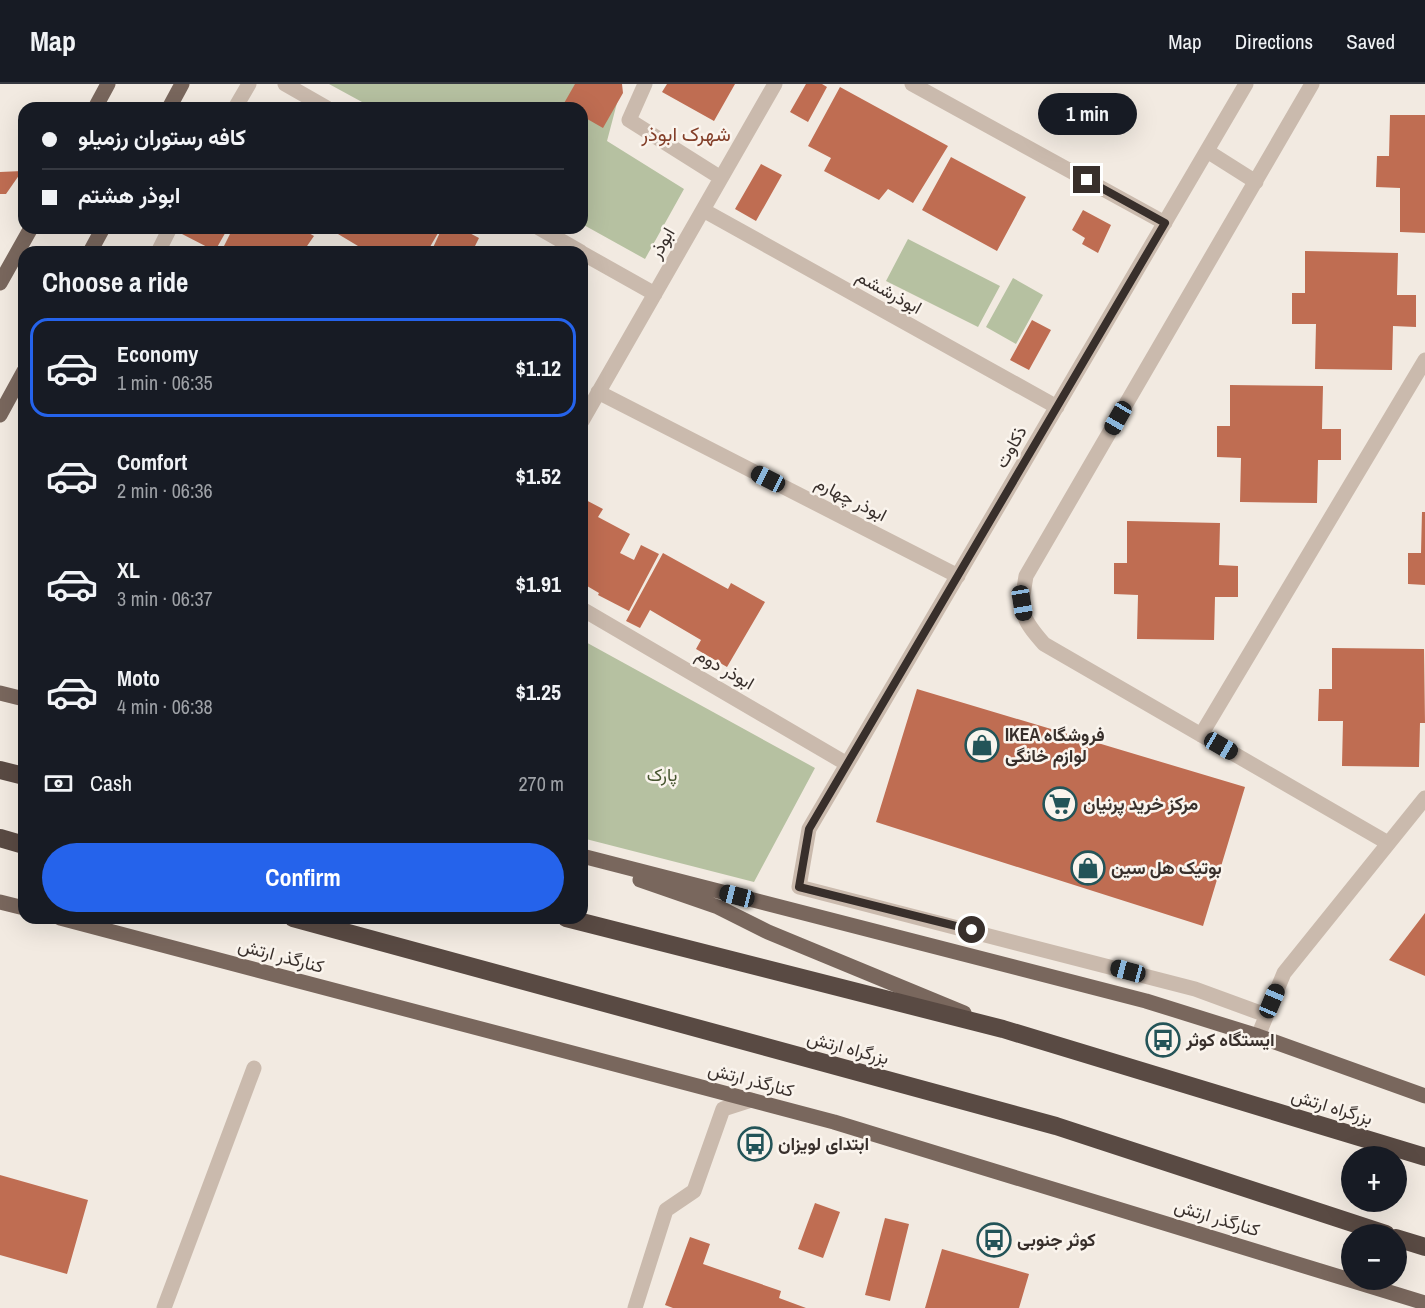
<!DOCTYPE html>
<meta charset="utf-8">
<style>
:root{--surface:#171b24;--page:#20242c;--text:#f1f3f6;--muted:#9ea1a6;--line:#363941;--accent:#2563eb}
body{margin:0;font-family:"Archivo Narrow",Vazirmatn,sans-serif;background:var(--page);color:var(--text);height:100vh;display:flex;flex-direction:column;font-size:22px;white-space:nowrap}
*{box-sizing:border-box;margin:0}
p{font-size:20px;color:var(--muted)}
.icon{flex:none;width:33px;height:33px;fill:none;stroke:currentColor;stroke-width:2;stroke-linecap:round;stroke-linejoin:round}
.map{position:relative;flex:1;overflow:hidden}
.panel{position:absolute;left:18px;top:162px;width:570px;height:678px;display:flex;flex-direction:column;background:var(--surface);border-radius:18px;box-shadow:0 6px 24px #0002}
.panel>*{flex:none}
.hud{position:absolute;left:18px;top:18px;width:570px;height:132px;border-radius:18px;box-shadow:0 6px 24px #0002;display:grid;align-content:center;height:132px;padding:0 24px;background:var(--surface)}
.controls{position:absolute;left:1341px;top:1062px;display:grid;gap:12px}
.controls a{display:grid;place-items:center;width:66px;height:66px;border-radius:50%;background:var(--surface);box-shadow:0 6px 24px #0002;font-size:30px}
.end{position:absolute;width:27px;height:27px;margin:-14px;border:8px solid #382f2b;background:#fff;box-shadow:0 0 0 3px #fff}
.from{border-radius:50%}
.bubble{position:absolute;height:42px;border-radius:21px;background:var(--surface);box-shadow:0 6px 24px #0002;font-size:20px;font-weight:800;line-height:42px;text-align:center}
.car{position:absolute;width:18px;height:36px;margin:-18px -9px;border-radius:8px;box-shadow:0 0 4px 2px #0007;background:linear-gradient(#222 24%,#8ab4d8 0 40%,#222 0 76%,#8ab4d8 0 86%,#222 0)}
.hud b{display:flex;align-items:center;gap:21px;height:57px;font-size:22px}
.hud b+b{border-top:2px solid var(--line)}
.hud i{width:15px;height:15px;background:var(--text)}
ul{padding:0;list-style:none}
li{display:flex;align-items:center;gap:18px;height:99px;margin:0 12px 9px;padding:0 12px;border:3px solid transparent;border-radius:18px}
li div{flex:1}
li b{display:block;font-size:22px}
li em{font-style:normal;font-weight:800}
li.current{border-color:var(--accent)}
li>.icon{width:54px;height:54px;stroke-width:1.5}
h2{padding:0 24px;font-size:27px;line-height:72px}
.pay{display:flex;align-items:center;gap:15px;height:66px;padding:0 24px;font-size:22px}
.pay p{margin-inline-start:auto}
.primary-button{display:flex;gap:12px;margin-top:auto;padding:12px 24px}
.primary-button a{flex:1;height:69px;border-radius:36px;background:var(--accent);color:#fff;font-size:24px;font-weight:800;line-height:69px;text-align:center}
header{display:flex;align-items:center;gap:36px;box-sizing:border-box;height:84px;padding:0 30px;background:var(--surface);border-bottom:2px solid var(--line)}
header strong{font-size:28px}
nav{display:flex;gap:33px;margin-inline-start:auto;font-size:21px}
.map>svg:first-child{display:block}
.green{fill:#b6c1a1}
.building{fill:#bf6d52}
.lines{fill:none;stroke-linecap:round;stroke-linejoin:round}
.minor{stroke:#cabaad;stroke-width:15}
.major{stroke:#79675d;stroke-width:15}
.highway{stroke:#594a43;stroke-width:18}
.route{stroke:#382f2b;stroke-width:8}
.labels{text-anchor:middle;stroke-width:5;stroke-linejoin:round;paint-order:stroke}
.street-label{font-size:18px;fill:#382f2b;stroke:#faf4ed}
.poi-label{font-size:18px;font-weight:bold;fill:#382f2b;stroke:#faf4ed;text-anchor:start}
.park-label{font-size:18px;fill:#475530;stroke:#faf4ed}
.neighbourhood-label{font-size:20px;fill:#833f29;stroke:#faf4ed}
</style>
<header>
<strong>Map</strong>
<nav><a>Map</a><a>Directions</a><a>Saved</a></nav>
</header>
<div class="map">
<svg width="1425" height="1224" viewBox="0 0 1425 1224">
<rect width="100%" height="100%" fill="#f2eae1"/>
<path class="green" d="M329 0H622L607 57 684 105 645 175 582 140V24H373Z
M908 155 1000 202 978 243 886 197Z
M1013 194 1043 211 1016 260 986 243Z
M582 556 815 684 754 798 582 754Z"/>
<path class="building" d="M575 0H622L623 9 603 44 582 32V24H568L563 21Z
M667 0H735L714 37 662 8Z
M806 0H822L827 3 808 38 790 28Z
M840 3 948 62 913 119 888 105 879 116 824 87 831 74 808 62Z
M259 19 270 24H255Z
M1390 31H1425V149L1400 148V104L1376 103 1377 72H1389Z
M951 73 1026 113 997 167 922 126Z
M761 80 782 91 756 137 735 125Z
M22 87 6 110H0V88Z
M1083 126 1111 141 1098 169 1082 160 1085 154 1072 146Z
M185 144H228L215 167 182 150Z
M233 144H300L314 152 305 165 310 168H221Z
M328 144H441L427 168H368Z
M442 144H460L479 154 472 168H431Z
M1305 167 1398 169 1397 211H1416V243L1393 242 1392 286 1315 285 1316 240H1292V209H1305Z
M1032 236 1051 246 1029 286 1010 276Z
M1230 301 1323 302 1322 345H1341V376H1318L1317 419 1240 418 1241 374 1217 373V342H1230Z
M582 414 603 425 598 433 630 450 620 469 634 476 641 461 659 470 629 527 598 511 599 509 582 499Z
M1422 428H1425V501L1408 500V469H1421Z
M1127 437 1220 439 1219 481 1238 482V513H1215L1214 556 1137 555 1138 511 1114 510V479H1127Z
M663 469 728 505 731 499 765 518 727 583 696 565 701 556 650 526 640 544 626 537Z
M1332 564 1424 565 1425 639H1420L1419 683 1342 682 1343 637H1318L1319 605H1332Z
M917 605 1245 703 1203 842 876 738Z
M1425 829V892L1389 876Z
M0 1091 88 1116 67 1190 0 1171Z
M815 1119 840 1128 823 1174 798 1165Z
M885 1134 909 1140 890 1217 865 1211Z
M690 1153 710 1160 703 1180 781 1207 779 1214 806 1224H673L665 1221Z
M942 1165 1029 1190 1019 1224H925Z"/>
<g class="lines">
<path class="minor" d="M285 0 327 24
M645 0 629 36 721 94
M912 0 1165 139
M1246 0 809 745 799 803 1195 905 1266 931
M1312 0 1026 492C1020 528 1020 533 1044 560L1388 759
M235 24 249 0
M1207 67 1256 98
M703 126 1057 323
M539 144 581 168
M158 168 170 144
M582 169 655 210
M598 308 958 492
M582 337 775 0
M582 525 847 680
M1201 651 1425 276
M1258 952 1284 889 1425 714
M164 1224 254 984
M635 1224 666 1126 694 1107 723 1025 751 1016"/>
<path class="major" d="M95 24 108 0
M169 24 182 0
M90 168 103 144
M0 199 31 144
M0 331 24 287
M0 609 24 615
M582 772 1146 917 1258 952 1425 1012
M640 796 718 823 768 848 964 929
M0 818 24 824
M60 834 834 1038 1425 1219"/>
<path class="highway" d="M0 686 24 692
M0 754 24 761
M293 834 1056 1042 1386 1150
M566 834 1003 945 1425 1073
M1396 1154 1425 1163"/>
</g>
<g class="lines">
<path class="route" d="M972 846 799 803 809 745 1165 139 1087 96"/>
</g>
<defs>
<symbol id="shop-ring" viewBox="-11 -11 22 22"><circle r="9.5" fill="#faf4ed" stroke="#235458" stroke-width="1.5"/><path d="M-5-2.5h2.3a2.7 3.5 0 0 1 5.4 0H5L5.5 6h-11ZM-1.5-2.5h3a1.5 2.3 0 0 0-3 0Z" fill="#235458"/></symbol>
<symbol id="supermarket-ring" viewBox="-11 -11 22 22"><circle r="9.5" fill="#faf4ed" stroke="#235458" stroke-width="1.5"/><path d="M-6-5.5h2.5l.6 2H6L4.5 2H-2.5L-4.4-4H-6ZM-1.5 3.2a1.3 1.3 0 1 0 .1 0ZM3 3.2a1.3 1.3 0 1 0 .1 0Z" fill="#235458"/></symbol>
<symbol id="bus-ring" viewBox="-11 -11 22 22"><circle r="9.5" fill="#faf4ed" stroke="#235458" stroke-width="1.5"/><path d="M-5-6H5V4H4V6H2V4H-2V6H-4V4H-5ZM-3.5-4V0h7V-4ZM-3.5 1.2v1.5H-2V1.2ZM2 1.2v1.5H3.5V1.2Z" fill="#235458"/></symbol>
</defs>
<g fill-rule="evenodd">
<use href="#shop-ring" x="963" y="642" width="38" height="38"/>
<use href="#supermarket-ring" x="1041" y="701" width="38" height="38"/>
<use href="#shop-ring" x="1069" y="765" width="38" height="38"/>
<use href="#bus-ring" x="1144" y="937" width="38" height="38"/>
<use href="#bus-ring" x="736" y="1041" width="38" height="38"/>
<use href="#bus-ring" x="975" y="1137" width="38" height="38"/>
</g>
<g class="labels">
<g class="street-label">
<text transform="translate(662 159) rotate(-60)" y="6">ابوذر</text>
<text transform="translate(889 208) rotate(29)" y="6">ابوذرششم</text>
<text transform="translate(1011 363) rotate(-60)" y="6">ذکاوت</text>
<text transform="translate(851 415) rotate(27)" y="6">ابوذر چهارم</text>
<text transform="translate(725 585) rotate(30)" y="6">ابوذر دوم</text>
<text transform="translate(281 872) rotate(15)" y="6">کنارگذر ارتش</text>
<text transform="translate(848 964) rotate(15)" y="6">بزرگراه ارتش</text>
<text transform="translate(751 996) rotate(15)" y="6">کنارگذر ارتش</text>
<text transform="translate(1332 1023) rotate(17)" y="6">بزرگراه ارتش</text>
<text transform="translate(1217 1134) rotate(17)" y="6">کنارگذر ارتش</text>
</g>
<g class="poi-label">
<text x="1005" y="657">IKEA فروشگاه<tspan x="1005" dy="21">لوازم خانگی</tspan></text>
<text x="1083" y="726">مرکز خرید پرنیان</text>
<text x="1111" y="790">بوتیک هل سین</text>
<text x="1186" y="962">ایستگاه کوثر</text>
<text x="778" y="1066">ابتدای لویزان</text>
<text x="1017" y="1162">کوثر جنوبی</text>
</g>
<g class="park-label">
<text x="662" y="697">پارک</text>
</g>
<g class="neighbourhood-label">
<text x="686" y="57">شهرک ابوذر</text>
</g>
</g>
</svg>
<div class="controls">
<a>+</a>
<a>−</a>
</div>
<i class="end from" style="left:972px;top:846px"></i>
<i class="end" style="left:1087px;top:96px"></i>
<div class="bubble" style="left:1038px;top:9px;width:99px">1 min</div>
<i class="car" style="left:1118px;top:334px;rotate:210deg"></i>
<i class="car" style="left:768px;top:395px;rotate:297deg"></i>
<i class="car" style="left:1022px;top:519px;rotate:171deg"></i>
<i class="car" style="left:1221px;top:662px;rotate:120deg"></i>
<i class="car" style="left:737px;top:812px;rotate:284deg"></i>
<i class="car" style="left:1128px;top:887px;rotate:285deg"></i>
<i class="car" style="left:1272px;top:917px;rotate:23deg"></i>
<div class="hud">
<b><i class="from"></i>کافه رستوران رزمیلو</b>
<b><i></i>ابوذر هشتم</b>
</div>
<section class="panel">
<h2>Choose a ride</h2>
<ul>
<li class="current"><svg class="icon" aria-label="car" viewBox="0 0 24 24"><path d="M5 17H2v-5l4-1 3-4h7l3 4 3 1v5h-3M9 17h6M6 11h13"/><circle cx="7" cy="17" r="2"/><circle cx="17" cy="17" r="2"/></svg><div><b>Economy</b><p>1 min · 06:35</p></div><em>$1.12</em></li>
<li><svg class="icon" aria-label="car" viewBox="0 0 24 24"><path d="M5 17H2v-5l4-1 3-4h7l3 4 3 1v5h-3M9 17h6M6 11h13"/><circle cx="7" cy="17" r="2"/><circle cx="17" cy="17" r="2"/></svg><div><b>Comfort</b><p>2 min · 06:36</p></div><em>$1.52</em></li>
<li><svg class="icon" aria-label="car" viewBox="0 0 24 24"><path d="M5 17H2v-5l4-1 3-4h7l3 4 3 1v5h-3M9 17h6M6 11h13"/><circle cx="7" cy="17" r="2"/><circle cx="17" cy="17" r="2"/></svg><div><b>XL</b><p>3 min · 06:37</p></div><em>$1.91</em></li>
<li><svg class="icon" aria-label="car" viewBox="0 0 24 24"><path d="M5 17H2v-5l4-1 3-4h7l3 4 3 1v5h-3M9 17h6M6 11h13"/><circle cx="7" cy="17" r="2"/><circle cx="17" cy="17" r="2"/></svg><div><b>Moto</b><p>4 min · 06:38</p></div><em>$1.25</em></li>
</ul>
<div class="pay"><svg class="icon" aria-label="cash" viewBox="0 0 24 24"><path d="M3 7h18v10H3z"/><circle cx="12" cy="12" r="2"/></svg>Cash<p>270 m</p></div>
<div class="primary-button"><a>Confirm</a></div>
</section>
</div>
